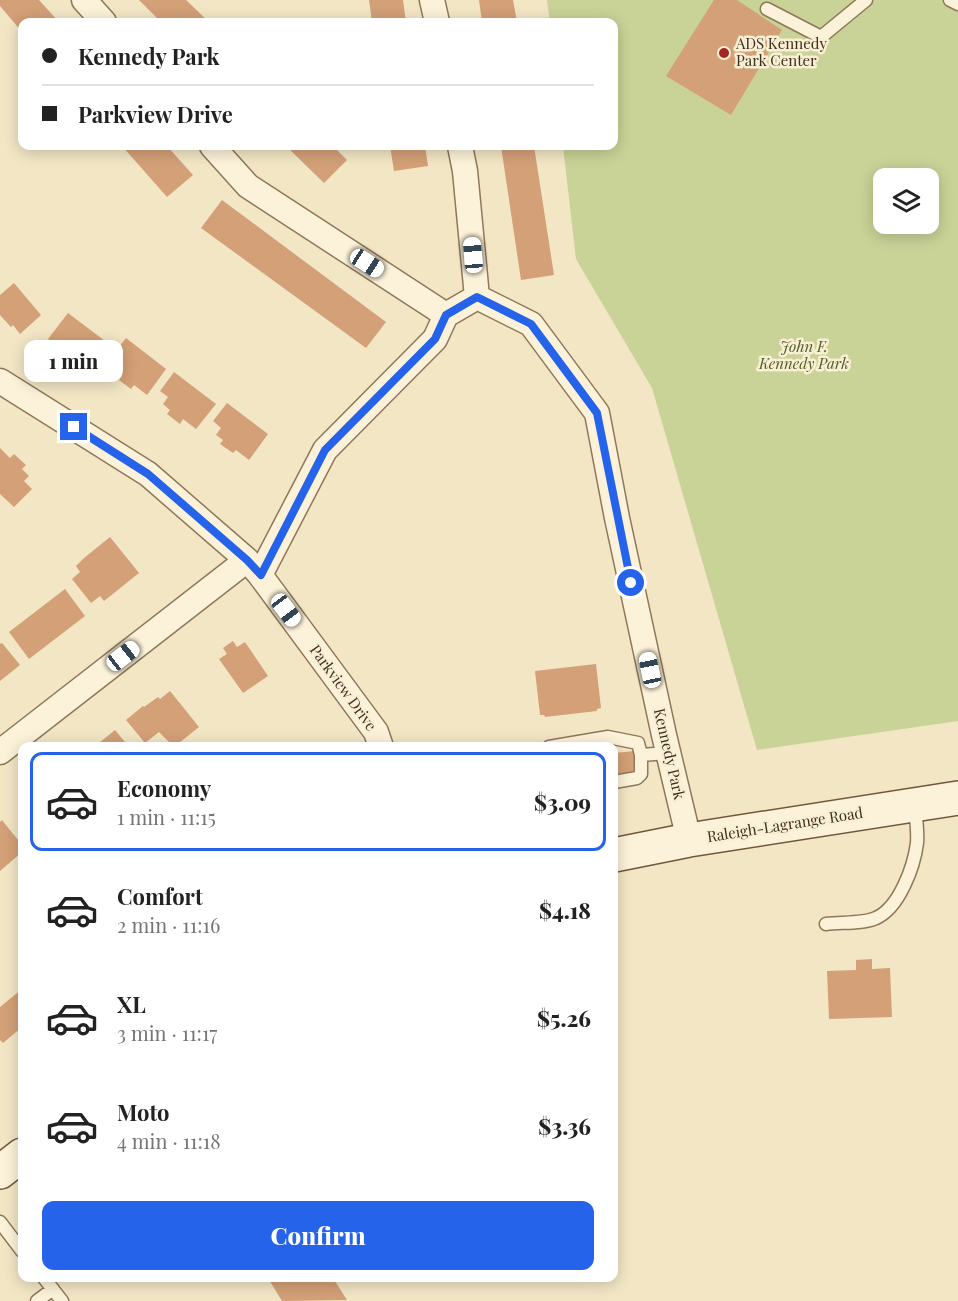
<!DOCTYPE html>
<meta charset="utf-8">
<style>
:root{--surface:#fff;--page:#f6f6f6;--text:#222;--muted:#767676;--line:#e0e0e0;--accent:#2563eb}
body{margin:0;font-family:"Playfair Display",serif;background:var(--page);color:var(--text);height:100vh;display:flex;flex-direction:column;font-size:22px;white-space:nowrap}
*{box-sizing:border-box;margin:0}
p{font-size:20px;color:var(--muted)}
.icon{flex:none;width:33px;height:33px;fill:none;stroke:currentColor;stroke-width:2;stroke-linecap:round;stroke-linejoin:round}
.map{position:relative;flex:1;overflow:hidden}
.panel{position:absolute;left:18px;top:742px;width:600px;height:540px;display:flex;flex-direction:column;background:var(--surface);border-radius:12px;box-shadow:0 3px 15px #0003}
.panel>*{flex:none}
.top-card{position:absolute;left:18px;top:18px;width:600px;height:132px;border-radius:12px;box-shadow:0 3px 15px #0003;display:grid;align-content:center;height:132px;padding:0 24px;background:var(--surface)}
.fabs{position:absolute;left:873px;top:168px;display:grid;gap:12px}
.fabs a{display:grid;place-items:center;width:66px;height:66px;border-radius:12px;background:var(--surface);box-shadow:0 3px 15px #0003;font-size:30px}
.end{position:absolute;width:27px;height:27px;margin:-14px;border:8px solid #2563eb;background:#fff;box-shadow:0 0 0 3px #fff}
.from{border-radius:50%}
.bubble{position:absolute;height:42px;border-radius:12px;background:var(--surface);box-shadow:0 3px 15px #0003;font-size:20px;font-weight:800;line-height:42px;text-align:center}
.car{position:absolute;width:18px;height:36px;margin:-18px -9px;border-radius:8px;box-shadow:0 0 4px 2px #0007;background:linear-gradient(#fff 24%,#345 0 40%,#fff 0 76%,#345 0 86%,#fff 0)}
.top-card b{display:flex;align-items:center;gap:21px;height:57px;font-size:22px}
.top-card b+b{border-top:2px solid var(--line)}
.top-card i{width:15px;height:15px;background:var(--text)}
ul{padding:10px 0 0;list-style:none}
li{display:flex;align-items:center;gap:18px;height:99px;margin:0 12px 9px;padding:0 12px;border:3px solid transparent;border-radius:12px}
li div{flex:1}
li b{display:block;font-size:22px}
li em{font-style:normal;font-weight:800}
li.current{border-color:var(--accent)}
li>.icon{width:54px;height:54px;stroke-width:1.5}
.button{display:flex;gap:12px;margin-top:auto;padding:12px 24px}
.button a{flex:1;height:69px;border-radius:12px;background:var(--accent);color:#fff;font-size:24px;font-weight:800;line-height:69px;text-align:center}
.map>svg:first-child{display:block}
.green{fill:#c9d297;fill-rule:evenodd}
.building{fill:#d3a077}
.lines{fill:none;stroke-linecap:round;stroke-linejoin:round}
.service-casing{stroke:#8f7759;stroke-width:15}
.minor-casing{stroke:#8f7759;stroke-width:27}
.secondary-casing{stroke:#71583c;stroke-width:36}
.service{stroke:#fcf2d9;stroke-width:12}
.minor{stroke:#fcf2d9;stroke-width:24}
.secondary{stroke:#fcf2d9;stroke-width:33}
.route{stroke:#2563eb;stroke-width:8}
.poi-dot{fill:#a42623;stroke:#f9efd5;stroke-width:2}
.labels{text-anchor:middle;stroke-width:5;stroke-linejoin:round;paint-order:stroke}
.poi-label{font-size:15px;fill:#3e2e1e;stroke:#f9efd5;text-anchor:start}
.park-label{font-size:15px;font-style:italic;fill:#4c5c23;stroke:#f9efd5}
.street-label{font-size:15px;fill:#3e2e1e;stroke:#f9efd5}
</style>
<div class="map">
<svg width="958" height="1301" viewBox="0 0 958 1301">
<rect width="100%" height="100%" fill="#f2e6c5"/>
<path class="green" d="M547 0H958V721L757 750 652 388 576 259 563 146H614V22H550ZM884 178H928V224H884Z"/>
<path class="building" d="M0 0H39L59 22H22V32L0 6Z
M139 0H186L209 22H161Z
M369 0H403L406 22H372Z
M479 0H513L517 22H482Z
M714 0H737L782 30 731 115 666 76Z
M122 146H167L193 175 167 197Z
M286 146H333L347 160 324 183Z
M390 146H425L428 166 394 171Z
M501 146H534L554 275 521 280Z
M222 200 386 322 366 348 201 228Z
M14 283 41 315 20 334 13 325 11 327 0 315V295Z
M68 313 109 344 94 363 87 358 82 364 74 358 71 363 57 352 60 348 48 339Z
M126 338 166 369 147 395 134 385 131 389 119 380 122 376 113 369 118 363 111 357Z
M174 372 216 404 196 429 183 419 180 424 167 414 170 410 163 404 168 397 160 391Z
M227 403 268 434 249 460 236 450 233 453 220 444 223 440 216 435 221 428 213 421Z
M0 448 10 458 14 454 26 465 22 469 29 476 24 481 32 489 14 507 0 494Z
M110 537 139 573 104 601 100 596 91 603 72 579 80 572 76 566 84 558Z
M65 589 85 616 29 659 9 632Z
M233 641 237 647 245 642 268 676 243 693 219 659 227 654 223 648Z
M2 643 20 665 0 681V644Z
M596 664 601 708 597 709V711L545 717 544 715H540L535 671Z
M170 691 199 727 174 747 159 732 145 743 126 720 143 706 144 707 158 697 160 699Z
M115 730 129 747H94Z
M635 751 638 775 614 778V753Z
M2 820 22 845V852L0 871V822Z
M872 959V969L890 968 892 1017 829 1019 827 971 856 970V960Z
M22 989V1027L3 1043 0 1040V1007Z
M268 1278H333L347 1300 282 1301Z"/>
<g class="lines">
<defs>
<path id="service" d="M950 0 958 4
M767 9 821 37 866 0
M549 747 608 737 638 743 641 755
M614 782 637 778 641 774V755L668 753
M826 924C841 922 863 924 876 918 899 908 914 867 917 843 918 832 916 818 915 807
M0 1222 22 1251
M44 1278 62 1301
M37 1301 53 1289"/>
<path id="minor" d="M84 0 104 22
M432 0 437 22
M212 146 248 186 446 315
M460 146 465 171 477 297
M477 297 531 324 597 413 617 518 664 735 689 840
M0 381 148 474 247 560 260 575 376 732 381 747
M260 575 325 450 435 339 446 315 477 297
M0 752 247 560"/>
<path id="secondary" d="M614 855 689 840 958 798
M0 1172 22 1155"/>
</defs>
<use href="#service" class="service-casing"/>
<use href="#minor" class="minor-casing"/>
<use href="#secondary" class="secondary-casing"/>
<use href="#service" class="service"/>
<use href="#minor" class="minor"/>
<use href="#secondary" class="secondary"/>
</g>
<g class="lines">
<path class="route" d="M74 427 148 474 247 560 261 575 325 450 435 339 446 315 477 297 531 324 597 413 631 583"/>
</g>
<circle class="poi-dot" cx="724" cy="53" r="6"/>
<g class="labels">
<g class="poi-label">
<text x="736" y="49">ADS Kennedy<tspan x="736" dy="17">Park Center</tspan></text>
</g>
<g class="park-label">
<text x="804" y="352">John F.<tspan x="804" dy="17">Kennedy Park</tspan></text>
</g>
<g class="street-label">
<text transform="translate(343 688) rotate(54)" y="5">Parkview Drive</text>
<text transform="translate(669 754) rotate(77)" y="5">Kennedy Park</text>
<text transform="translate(785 825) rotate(-9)" y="5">Raleigh-Lagrange Road</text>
</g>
</g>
</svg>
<div class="fabs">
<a><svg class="icon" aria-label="layers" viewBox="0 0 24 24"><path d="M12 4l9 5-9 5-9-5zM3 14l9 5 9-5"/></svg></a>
</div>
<i class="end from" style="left:631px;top:583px"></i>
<i class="end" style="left:74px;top:427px"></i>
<div class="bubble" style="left:24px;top:340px;width:99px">1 min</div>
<i class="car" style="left:473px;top:255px;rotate:355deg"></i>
<i class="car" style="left:367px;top:263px;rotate:123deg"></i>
<i class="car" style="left:286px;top:610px;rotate:143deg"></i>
<i class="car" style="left:123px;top:656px;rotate:52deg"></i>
<i class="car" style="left:650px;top:670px;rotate:348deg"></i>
<div class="top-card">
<b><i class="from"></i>Kennedy Park</b>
<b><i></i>Parkview Drive</b>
</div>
<section class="panel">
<ul>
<li class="current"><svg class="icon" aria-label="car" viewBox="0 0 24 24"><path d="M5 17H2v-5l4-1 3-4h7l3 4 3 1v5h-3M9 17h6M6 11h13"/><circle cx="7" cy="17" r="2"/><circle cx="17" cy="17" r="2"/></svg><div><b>Economy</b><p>1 min · 11:15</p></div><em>$3.09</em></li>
<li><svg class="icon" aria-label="car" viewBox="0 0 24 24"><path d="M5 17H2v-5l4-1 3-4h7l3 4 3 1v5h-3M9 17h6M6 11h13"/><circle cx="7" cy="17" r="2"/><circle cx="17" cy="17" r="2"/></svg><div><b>Comfort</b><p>2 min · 11:16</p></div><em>$4.18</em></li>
<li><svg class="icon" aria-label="car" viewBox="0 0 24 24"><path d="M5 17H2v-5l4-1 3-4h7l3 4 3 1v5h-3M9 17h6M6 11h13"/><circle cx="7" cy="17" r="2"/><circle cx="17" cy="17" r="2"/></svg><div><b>XL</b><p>3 min · 11:17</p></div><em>$5.26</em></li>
<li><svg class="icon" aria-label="car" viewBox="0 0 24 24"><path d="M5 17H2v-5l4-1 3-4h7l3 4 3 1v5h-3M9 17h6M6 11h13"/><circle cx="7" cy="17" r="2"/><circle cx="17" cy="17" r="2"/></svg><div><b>Moto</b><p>4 min · 11:18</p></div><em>$3.36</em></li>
</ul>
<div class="button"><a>Confirm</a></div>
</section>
</div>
